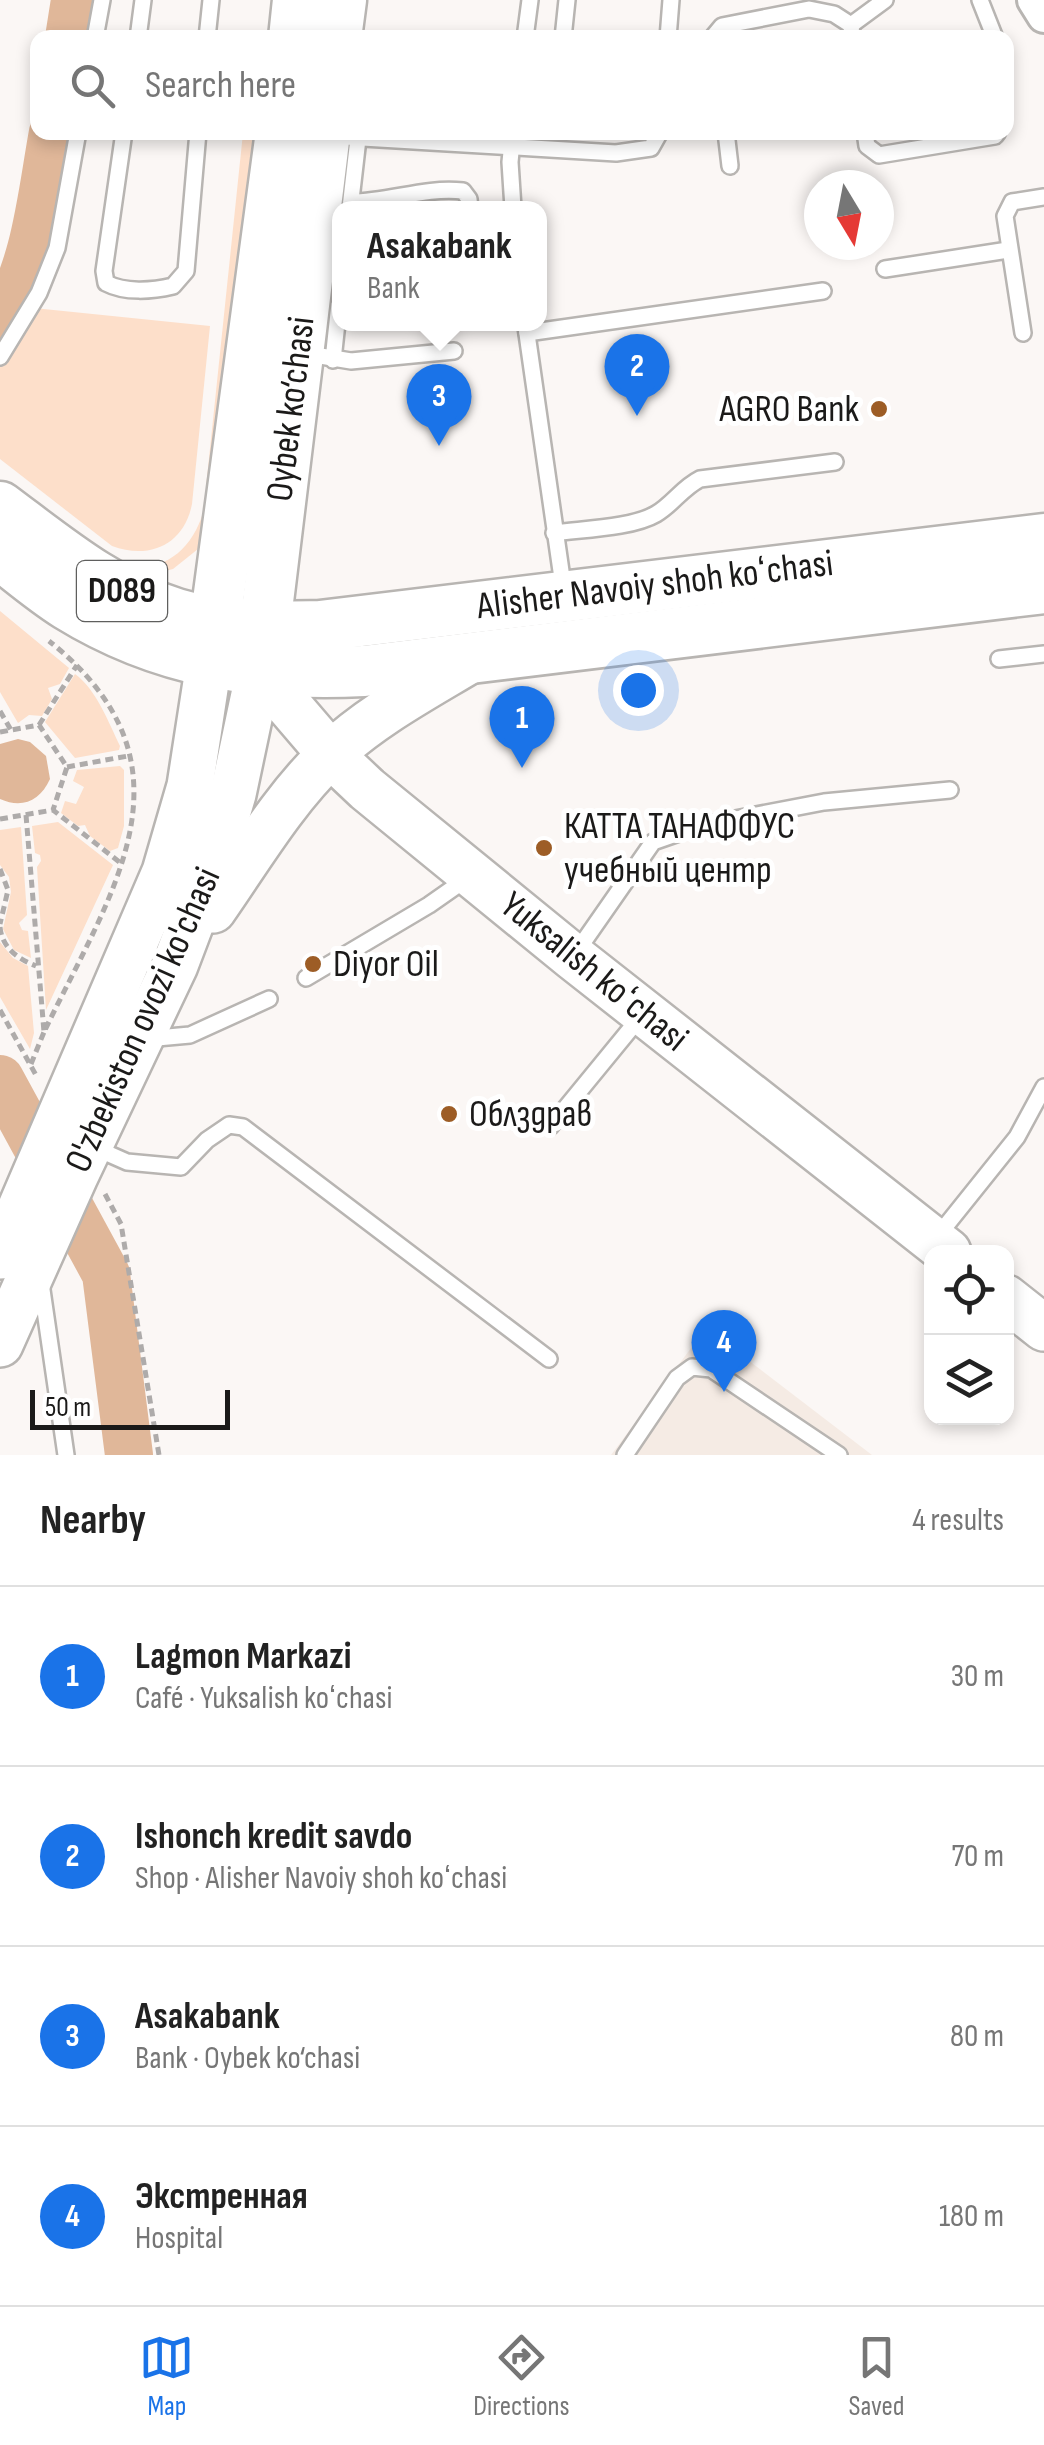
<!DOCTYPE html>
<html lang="en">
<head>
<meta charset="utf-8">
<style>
  :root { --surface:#fff; --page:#f6f6f6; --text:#222; --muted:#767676; --line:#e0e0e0; --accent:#1a73e8 }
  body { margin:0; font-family:"Sofia Sans Condensed",sans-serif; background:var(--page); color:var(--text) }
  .controls { position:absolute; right:30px; bottom:30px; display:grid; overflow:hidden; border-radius:20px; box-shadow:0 5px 15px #0003 }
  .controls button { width:90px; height:90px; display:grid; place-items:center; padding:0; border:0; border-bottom:2px solid var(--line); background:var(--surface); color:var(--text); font:50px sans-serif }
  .compass { position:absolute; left:804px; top:170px; width:90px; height:90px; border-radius:50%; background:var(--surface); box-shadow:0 5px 15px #0003; rotate:170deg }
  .scale { position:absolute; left:30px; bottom:25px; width:200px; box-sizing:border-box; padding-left:10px; border:5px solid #1b1a19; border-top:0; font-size:28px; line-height:35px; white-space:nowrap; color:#1b1a19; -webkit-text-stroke:8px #fff; paint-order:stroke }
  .you { position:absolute; left:638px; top:690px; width:35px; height:35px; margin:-25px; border:8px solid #fff; border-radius:50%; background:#1a73e8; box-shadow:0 0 0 15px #1a73e833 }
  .badge { display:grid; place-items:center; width:65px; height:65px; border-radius:50%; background:var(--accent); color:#fff; font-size:32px; font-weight:700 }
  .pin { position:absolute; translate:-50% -82px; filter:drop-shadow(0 2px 5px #0008) }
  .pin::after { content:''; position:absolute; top:52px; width:35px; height:30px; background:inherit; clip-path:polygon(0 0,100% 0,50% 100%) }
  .popup { position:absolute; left:332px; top:201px; width:215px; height:130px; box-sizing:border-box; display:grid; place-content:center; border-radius:20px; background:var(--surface); filter:drop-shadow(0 2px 8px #0005); font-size:32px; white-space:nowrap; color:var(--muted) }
  .popup b { font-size:38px; color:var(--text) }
  .popup::after { content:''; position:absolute; left:50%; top:100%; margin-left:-20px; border:20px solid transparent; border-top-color:var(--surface) }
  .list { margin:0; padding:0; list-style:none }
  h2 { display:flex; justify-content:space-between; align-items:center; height:130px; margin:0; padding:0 40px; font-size:42px }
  h2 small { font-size:32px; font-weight:400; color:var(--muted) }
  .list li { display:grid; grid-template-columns:65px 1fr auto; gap:30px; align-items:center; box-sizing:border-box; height:180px; padding:0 40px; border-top:2px solid var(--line) }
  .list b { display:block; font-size:38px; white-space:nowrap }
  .list p { margin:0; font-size:32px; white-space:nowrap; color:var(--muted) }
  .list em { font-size:32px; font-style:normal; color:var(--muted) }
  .icon { flex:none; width:55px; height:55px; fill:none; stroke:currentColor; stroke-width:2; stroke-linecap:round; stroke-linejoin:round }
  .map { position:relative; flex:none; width:1044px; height:1455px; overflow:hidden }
  .search { position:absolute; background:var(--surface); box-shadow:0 5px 15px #0003; left:30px; right:30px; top:30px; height:110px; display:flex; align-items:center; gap:25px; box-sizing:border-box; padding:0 35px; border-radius:20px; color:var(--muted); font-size:38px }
  .sheet { height:850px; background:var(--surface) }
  nav { display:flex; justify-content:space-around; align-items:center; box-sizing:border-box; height:140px; border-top:2px solid var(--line); background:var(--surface); font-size:28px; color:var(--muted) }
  nav a { display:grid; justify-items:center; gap:5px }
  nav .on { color:var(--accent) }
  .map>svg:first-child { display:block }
  .built { fill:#f5ebe4 }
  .green { fill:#fddfca }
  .water { fill:#e0b799 }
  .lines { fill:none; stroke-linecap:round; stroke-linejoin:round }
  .river { stroke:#e0b799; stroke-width:48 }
  .lane-casing { stroke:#b8b5b2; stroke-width:20 }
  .street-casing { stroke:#b8b5b2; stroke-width:38 }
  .secondary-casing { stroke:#b8b5b2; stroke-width:50 }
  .primary-casing { stroke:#b8b5b2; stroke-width:55 }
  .path { stroke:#aeabaa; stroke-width:5; stroke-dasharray:8 5; stroke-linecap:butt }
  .lane { stroke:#fff; stroke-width:15 }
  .street { stroke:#fff; stroke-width:32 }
  .secondary { stroke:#fff; stroke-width:45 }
  .primary { stroke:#fff; stroke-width:50 }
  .poi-dot { fill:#9d5d26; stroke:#fff; stroke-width:4 }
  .labels { text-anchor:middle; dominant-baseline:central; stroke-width:10; stroke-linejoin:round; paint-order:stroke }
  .shield { fill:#fff; stroke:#5f5f5e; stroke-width:2.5 }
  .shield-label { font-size:35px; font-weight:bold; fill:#1b1a19 }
  .street-label { font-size:38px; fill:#1b1a19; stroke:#fff }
  .poi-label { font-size:38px; fill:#1b1a19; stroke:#fff; text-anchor:start }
</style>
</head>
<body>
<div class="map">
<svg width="1044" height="1455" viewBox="0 0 1044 1455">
  <rect width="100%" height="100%" fill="#fbf7f5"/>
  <polygon class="built" points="706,1328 872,1455 611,1455"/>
  <g class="green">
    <polygon points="243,133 260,133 218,488 206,487"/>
    <path d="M34 308 210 326 192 504C184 545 149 560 112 546L0 459V364Z"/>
    <path d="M206 500 218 501 203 545 173 569 142 577 106 560C116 562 127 567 137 567 177 568 200 535 206 500Z"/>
    <polygon points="0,611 69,668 60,684 48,688 52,699 42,716 29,715 18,723 0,692"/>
    <path d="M75 674C96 689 109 723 120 746L119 750 75 758 45 722Z"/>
    <polygon points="120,766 124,770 124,826 118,848 110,851 90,836 85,825 78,826 61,813 65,801 76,804 84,787 73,781 77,770"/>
    <polygon points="58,822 113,865 46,1010 37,867 41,861 40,855 35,853 32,826"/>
    <polygon points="21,827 27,915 19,923 22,930 28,931 31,958 14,950 3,929 11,892 9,877 0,865 0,830"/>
    <polygon points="0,942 13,958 28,966 34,1033 30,1049 0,997"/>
  </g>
  <path class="water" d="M18 739 30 742 46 756 50 779C40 801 22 809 0 799V744Z"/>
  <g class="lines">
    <g class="river">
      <polyline points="69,38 75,0"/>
      <path d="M0 323C36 266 41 198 53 132"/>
      <polyline points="0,1079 106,1274 129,1455"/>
    </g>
    <defs>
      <g id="lane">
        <polyline points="980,0 995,38"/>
        <polyline points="851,25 885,0"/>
        <polyline points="95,38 102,0"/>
        <polyline points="138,38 143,0"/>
        <polyline points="207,38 211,0"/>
        <polyline points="525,38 530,0"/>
        <polyline points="563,38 567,0"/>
        <polyline points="668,38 671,0"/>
        <polyline points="712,38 722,26 809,9 834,14 851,25 852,38"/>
        <path d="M124 132 104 271 106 283C125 293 152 291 173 286L186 271 198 132"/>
        <polyline points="513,132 510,162 513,208"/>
        <polyline points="726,132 730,166"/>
        <polyline points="865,132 867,146 879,155 995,136 998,132"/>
        <polyline points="329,136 616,153 651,148 660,132"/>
        <path d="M351 202C391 202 422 187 463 191L469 199 470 208"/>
        <polyline points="350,208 358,139"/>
        <polyline points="885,269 1008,250"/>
        <polyline points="526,327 564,592"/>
        <polyline points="527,333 823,291"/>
        <polyline points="1023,333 1005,216 1012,202 1044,197"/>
        <polyline points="302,353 351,361 454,351"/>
        <polyline points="0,357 39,293 57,248 78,132"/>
        <polyline points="333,360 339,304"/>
        <path d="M554 533C583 529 632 528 656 514 673 504 682 488 700 479L835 462"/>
        <polyline points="999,659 1044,654"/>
        <polyline points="575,954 653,842 699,826 824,802 950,790"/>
        <polyline points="306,978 429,905 469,877"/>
        <polyline points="146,1039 190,1035 269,999"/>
        <polyline points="550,1127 641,1016"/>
        <polyline points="93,1147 127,1162 181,1167 207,1140 229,1125 243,1127 549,1359"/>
        <polyline points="936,1238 1017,1137 1044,1087"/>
        <polyline points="41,1283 66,1455"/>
        <polyline points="625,1455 677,1378 692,1367 711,1369 839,1455"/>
      </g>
      <polyline id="street" points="1034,0 1044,16"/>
      <g id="secondary">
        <polyline points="259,671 331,755 367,789 573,957 948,1252"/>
        <path d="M213 910C250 857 283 800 330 755 371 716 424 688 472 659"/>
        <polyline points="0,1256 165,872 190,786 209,663"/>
        <polyline points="1006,1298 1044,1328"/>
        <polyline points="0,1344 75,1176 175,965 208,878 233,794 259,671"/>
      </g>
      <g id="primary">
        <polyline points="294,38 298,0"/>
        <polyline points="336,38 341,0"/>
        <path d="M0 507C55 548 108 593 176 614 221 628 273 627 320 626L1044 539"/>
        <path d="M0 554C22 571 44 590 68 605 162 663 256 676 364 671L1044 588"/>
        <polyline points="211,653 281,132"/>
        <polyline points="261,659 325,132"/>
      </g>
    </defs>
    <use href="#lane" class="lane-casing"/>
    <use href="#street" class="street-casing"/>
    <use href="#secondary" class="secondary-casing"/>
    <use href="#primary" class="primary-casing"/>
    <g class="path">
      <polyline points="0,711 11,730"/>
      <polyline points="39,725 77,665"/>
      <polyline points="0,732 39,725 67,767 53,810"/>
      <polyline points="67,767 128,756"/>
      <path d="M26 815 44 1032C111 892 205 765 49 641"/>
      <polyline points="0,819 53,810 122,864"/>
      <polyline points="0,869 8,890 0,924"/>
      <path d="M0 927C2 948 18 959 36 966"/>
      <polyline points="0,1010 37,1077"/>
      <polyline points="31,1064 44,1032"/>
      <polyline points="105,1194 121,1224 159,1455"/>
    </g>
    <use href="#lane" class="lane"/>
    <use href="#street" class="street"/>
    <use href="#secondary" class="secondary"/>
    <use href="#primary" class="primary"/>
  </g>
  <g class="poi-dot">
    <circle cx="879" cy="409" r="10"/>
    <circle cx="544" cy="848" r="10"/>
    <circle cx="313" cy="964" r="10"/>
    <circle cx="449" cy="1114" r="10"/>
  </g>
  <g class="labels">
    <rect class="shield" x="77" y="561" width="90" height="60" rx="8"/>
    <g class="shield-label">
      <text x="122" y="591">D089</text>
    </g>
    <g class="street-label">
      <text transform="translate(291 409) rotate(-83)">Oybek ko‘chasi</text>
      <text transform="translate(655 585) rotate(-7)">Alisher Navoiy shoh koʻchasi</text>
      <text transform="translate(594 972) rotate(39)">Yuksalish koʻchasi</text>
      <text transform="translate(143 1020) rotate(-66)">O'zbekiston ovozi ko'chasi</text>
    </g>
    <g class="poi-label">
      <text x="859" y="409" text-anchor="end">AGRO Bank</text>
      <text x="564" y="826">КАТТА ТАНАФФУС<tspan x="564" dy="44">учебный центр</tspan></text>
      <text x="333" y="964">Diyor Oil</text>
      <text x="469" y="1114">Облздрав</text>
    </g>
  </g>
</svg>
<div class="controls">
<button><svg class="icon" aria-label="locate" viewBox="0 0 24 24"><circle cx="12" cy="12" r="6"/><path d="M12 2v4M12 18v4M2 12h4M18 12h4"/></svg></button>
<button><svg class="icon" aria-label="layers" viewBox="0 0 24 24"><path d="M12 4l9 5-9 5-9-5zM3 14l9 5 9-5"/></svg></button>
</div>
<svg class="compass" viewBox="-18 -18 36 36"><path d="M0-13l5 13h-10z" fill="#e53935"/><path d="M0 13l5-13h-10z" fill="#767676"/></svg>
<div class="scale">50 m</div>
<div class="you"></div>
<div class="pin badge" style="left:522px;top:768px">1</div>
<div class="pin badge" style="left:637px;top:416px">2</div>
<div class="pin badge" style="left:439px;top:446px">3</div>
<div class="popup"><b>Asakabank</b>Bank</div>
<div class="pin badge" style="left:724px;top:1392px">4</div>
<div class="search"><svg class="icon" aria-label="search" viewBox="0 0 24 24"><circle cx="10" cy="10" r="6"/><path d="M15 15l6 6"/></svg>Search here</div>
</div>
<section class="sheet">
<h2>Nearby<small>4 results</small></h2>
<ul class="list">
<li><span class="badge">1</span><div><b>Lagmon Markazi</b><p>Café · Yuksalish koʻchasi</p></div><em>30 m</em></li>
<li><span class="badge">2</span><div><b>Ishonch kredit savdo</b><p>Shop · Alisher Navoiy shoh koʻchasi</p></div><em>70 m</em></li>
<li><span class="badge">3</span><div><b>Asakabank</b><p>Bank · Oybek ko‘chasi</p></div><em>80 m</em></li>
<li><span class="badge">4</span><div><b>Экстренная</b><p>Hospital</p></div><em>180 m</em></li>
</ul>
</section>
<nav>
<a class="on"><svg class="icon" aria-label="map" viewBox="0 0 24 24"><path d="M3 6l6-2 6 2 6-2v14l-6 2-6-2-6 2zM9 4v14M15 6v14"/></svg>Map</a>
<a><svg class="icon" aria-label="directions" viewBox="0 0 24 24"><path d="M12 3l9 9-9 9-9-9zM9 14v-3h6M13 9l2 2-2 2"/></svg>Directions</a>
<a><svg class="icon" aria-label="saved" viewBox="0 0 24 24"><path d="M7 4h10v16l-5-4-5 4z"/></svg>Saved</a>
</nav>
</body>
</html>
